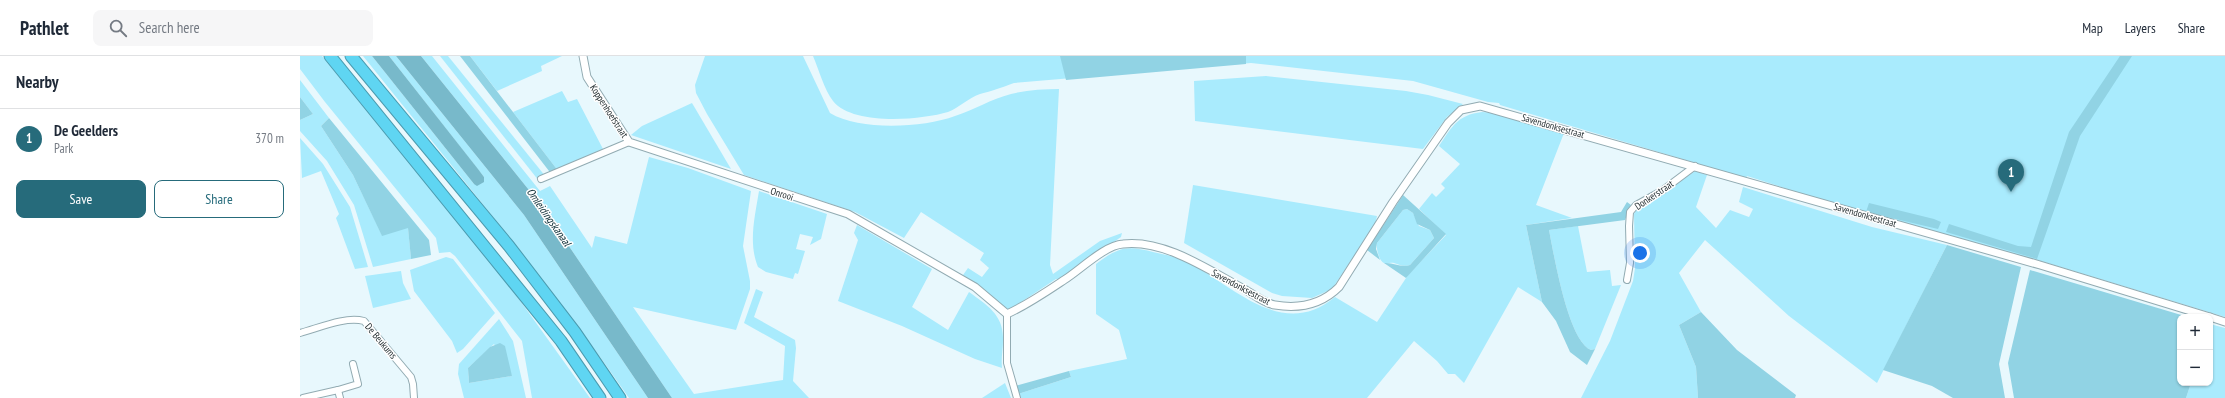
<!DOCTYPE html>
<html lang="en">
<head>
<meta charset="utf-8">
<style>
  :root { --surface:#fff; --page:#f6f6f7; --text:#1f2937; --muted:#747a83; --line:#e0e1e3; --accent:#266b7b }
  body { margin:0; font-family:"PT Sans Narrow",sans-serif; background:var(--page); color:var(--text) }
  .controls { position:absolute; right:12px; bottom:12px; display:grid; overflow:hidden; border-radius:8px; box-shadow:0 1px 3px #0004 }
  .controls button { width:36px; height:36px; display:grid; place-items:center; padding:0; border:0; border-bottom:1px solid var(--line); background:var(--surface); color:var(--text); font:20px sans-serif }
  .you { position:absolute; left:1340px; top:197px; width:14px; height:14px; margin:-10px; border:3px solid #fff; border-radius:50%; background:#1a73e8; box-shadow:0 0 0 6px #1a73e833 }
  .badge { display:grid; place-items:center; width:26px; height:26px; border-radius:50%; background:var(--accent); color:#fff; font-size:13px; font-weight:700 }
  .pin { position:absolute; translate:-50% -33px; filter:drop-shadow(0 1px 2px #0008) }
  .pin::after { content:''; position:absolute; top:21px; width:14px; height:12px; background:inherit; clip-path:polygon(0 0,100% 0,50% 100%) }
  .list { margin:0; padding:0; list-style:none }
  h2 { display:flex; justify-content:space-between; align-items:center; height:52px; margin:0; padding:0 16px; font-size:17px }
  h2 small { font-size:13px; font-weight:400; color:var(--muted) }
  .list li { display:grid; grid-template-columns:26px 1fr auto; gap:12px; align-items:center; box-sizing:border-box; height:60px; padding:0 16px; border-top:1px solid var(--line) }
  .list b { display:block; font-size:15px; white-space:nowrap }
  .list p { margin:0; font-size:13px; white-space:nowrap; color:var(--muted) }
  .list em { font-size:13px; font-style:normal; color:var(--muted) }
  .actions { display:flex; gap:8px; padding:12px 16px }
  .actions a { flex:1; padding:9px 0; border:1px solid var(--accent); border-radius:8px; text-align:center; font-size:14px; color:var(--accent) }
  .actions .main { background:var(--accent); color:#fff }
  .icon { flex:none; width:22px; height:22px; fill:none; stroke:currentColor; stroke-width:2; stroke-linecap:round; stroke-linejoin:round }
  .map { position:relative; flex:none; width:1925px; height:342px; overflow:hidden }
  header { display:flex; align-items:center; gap:24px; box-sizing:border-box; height:56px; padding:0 20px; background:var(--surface); border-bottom:1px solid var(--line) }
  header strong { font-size:19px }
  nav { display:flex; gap:22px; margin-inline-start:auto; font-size:14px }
  .search { width:280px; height:36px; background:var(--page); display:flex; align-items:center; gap:10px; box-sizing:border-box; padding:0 14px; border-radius:8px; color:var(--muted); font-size:15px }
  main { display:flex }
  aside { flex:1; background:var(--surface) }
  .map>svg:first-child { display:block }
  .green { fill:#a9ebfd; fill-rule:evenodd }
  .forest { fill:#91d3e4 }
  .water { fill:#78b9ca }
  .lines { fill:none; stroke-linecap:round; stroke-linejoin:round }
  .minor-casing { stroke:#92abb2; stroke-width:8 }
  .tertiary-casing { stroke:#92abb2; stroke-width:9 }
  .motorway-casing { stroke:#4b9baf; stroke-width:13 }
  .minor { stroke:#fff; stroke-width:6 }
  .tertiary { stroke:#fff; stroke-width:7 }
  .motorway { stroke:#5fd5f2; stroke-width:11 }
  .labels { text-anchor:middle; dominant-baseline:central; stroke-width:3; stroke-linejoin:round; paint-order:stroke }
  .street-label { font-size:10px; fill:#263033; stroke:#fff }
  .water-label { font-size:11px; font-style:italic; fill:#0f2f37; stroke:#fff }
</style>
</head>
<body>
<header>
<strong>Pathlet</strong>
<div class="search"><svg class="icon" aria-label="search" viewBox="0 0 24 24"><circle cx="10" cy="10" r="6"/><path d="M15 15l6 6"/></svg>Search here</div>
<nav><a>Map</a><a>Layers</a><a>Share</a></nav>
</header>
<main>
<aside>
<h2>Nearby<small></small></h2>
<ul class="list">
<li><span class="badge">1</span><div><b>De Geelders</b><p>Park</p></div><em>370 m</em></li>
</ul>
<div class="actions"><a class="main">Save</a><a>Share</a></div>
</aside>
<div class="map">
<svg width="1925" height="342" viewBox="0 0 1925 342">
  <rect width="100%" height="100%" fill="#e8f8fd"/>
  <g class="green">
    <polygon points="0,0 22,0 211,232 290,342 232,342 222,285 155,200 150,196 139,197 136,182 25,46 0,13"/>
    <path d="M63 0H72L174 128 184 121 89 0H96L224 159 348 342H329C247 223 153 112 63 0Z"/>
    <polygon points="121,0 132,0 240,135 250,130 292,192 295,180 327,188 349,101 388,112 451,135 443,190 450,225 450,233 436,274 333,251 394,338 483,324 485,290 444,267 456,233 463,236 454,261 495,284 496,292 493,325 509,342 372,342 241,149"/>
    <polygon points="140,0 148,0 246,121 239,125"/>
    <polygon points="170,0 262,0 241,10 242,15 197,35"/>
    <path d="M405 0H503L530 57C560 75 622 72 655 60 674 54 691 43 711 38 727 34 743 33 759 33L750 209 753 218 800 185 822 177 821 181 761 223H756L709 254 663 219 668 212 682 221 689 212 680 204 684 197 621 156 604 182 555 156 444 119 407 58 396 37 395 29Z"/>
    <path d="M513 0H1925V261L1744 206 1550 153 1447 120 1446 122 1200 49 1199 47 1188 46 1113 25 951 7 714 27C703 31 689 36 680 38 668 42 659 52 648 56 621 64 553 70 533 45 524 33 519 14 513 0Z"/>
    <polygon points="966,20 1106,35 1128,39 1163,48 1147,61 1123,93 895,65 894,25"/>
    <polygon points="0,24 29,62 21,70 53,119 82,179 108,171 111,203 73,211 54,149 27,105 0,75 0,64 13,58 0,41"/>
    <polygon points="262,35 268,46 277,43 303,93 259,116 213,56"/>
    <polygon points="392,47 431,113 331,79 342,70"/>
    <path d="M1182 56 1195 57 1264 77 1236 149 1272 162 1226 169 1242 246 1218 231 1164 327 1155 318H1148L1137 305 1114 285 1067 342H720L718 338 771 321 769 315 827 303 819 274 796 258V208C803 203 809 198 817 195 828 190 841 193 853 196 866 199 879 201 891 208 936 232 983 284 1035 241L1077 266 1108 219 1146 179 1119 153 1132 137 1136 141 1145 132 1141 128 1160 108 1139 90C1152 71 1157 59 1182 56Z"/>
    <polygon points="0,82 23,108 50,151 68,211 55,213 36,162 39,158 21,115 2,122"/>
    <polygon points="1395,115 1407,119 1396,151 1416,172 1430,154 1449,161 1453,153 1439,146 1443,131 1572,171 1647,189 1577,327 1489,260 1405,184 1379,217 1401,256 1379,269 1396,311 1398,342 1281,342 1310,285 1333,225 1335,212 1334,158 1338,151 1371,132"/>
    <polygon points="893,129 1077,160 1075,169 1032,233 1012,242 982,240 972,237 884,187"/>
    <path d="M459 135 527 158 521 183 510 189 513 181 500 178 496 193 505 195 498 218 495 217 493 223 466 216 458 211C448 187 455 160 459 135Z"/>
    <path d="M1107 153 1113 157 1119 170 1130 174 1134 182 1110 209C1104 211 1100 209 1094 207 1091 206 1088 208 1084 207 1079 205 1076 192 1077 187L1103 154Z"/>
    <path d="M557 169 632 213 612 251 648 274 669 236C687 249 704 259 703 284 703 293 701 302 702 312L675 303 602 270 538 245 558 184 554 177Z"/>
    <path d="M1278 170 1287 216 1310 214 1312 230 1321 229 1295 293 1291 294C1268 285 1254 199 1249 174Z"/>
    <polygon points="146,201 153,203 195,257 163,293 157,297 152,285 114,235 110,214"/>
    <polygon points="101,215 103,227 111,243 73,252 65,220"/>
    <path d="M199 263 213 285 226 342H164L158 318 159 308ZM194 288 212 320 169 327 168 312Z"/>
    <polygon points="1910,268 1925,272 1925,342 1886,342 1891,327 1910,327"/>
    <polygon points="705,327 711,342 682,342"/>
  </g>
  <g class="forest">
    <polygon points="160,0 170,0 259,116 252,119 249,115"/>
    <polygon points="760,0 946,0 946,8 766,24"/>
    <polygon points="1820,0 1832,0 1780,80 1737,203 1646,176 1649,168 1718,190 1731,191 1769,76"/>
    <polygon points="0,41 13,58 0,64"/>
    <polygon points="29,62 129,184 131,199 111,203 108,172 82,180 53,119 21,70"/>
    <path d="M1103 139 1146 178 1106 222 1084 207C1093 206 1101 212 1110 209L1134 182 1130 174 1117 168 1113 157 1107 153 1103 154 1077 187 1076 193 1080 204 1067 194Z"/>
    <path d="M1327 146 1331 149 1325 164 1249 174C1254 199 1268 285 1291 294L1295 293 1287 309 1270 296 1256 265 1242 246 1226 169 1321 156Z"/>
    <polygon points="1569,147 1634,163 1641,166 1638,173 1566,156"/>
    <polygon points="1647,189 1721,211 1699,308 1705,342 1653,342 1632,330 1583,314"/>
    <polygon points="1730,214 1888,261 1880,261 1880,327 1891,327 1886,342 1714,342 1708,307"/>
    <polygon points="1401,256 1437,294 1496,339 1495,342 1398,342 1396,311 1379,269"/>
    <polygon points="200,287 205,290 212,320 169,327 168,312 190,291"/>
    <polygon points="769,315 771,321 718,338 715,330"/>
  </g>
  <g class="water">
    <polygon points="72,0 89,0 178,113 184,121 184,126 177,130 174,128"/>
    <polygon points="96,0 121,0 241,149 372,342 348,342 224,159"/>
  </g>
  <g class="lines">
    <defs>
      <g id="minor">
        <polyline points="241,123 329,86"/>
        <polyline points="1327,224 1330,207 1329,170 1330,156 1336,149 1363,134 1395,110"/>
        <polyline points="707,258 707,307 717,342"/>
        <path d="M0 277C19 272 45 260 64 265L111 321 113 328 114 342"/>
        <polyline points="38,334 58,328 53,308"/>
        <polyline points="3,342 38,334 40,342"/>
      </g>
      <g id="tertiary">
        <path d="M283 0 287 21 329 86 548 158 675 231 707 258C727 249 746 236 764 224 780 214 805 189 823 188 865 183 910 215 946 234 954 239 966 248 975 249 999 253 1022 248 1039 231L1093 146 1148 67 1161 54 1180 50 1740 209 1910 261"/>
        <polyline points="1910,261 1925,266"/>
      </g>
      <g id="motorway">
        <polyline points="30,0 261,285 300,342"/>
        <polyline points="51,0 209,190 275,276 320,342"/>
      </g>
    </defs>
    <use href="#minor" class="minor-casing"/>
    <use href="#tertiary" class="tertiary-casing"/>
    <use href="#motorway" class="motorway-casing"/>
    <use href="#minor" class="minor"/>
    <use href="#tertiary" class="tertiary"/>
    <use href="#motorway" class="motorway"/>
  </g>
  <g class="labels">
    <g class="street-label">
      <text transform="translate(309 55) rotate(57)">Koppenhoefstraat</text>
      <text transform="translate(1253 70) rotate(16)">Savendonksestraat</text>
      <text transform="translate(482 138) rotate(17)">Onrooi</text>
      <text transform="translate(1354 139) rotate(-34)">Donkerstraat</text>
      <text transform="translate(1565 159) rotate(16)">Savendonksestraat</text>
      <text transform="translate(941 231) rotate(28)">Savendonksestraat</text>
      <text transform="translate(81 285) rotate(50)">De Beukums</text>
    </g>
    <g class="water-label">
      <text transform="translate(249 161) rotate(55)">Omleidingskanaal</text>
    </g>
  </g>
</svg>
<div class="controls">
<button>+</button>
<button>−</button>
</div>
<div class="you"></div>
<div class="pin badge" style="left:1711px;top:136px">1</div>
</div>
</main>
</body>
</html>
